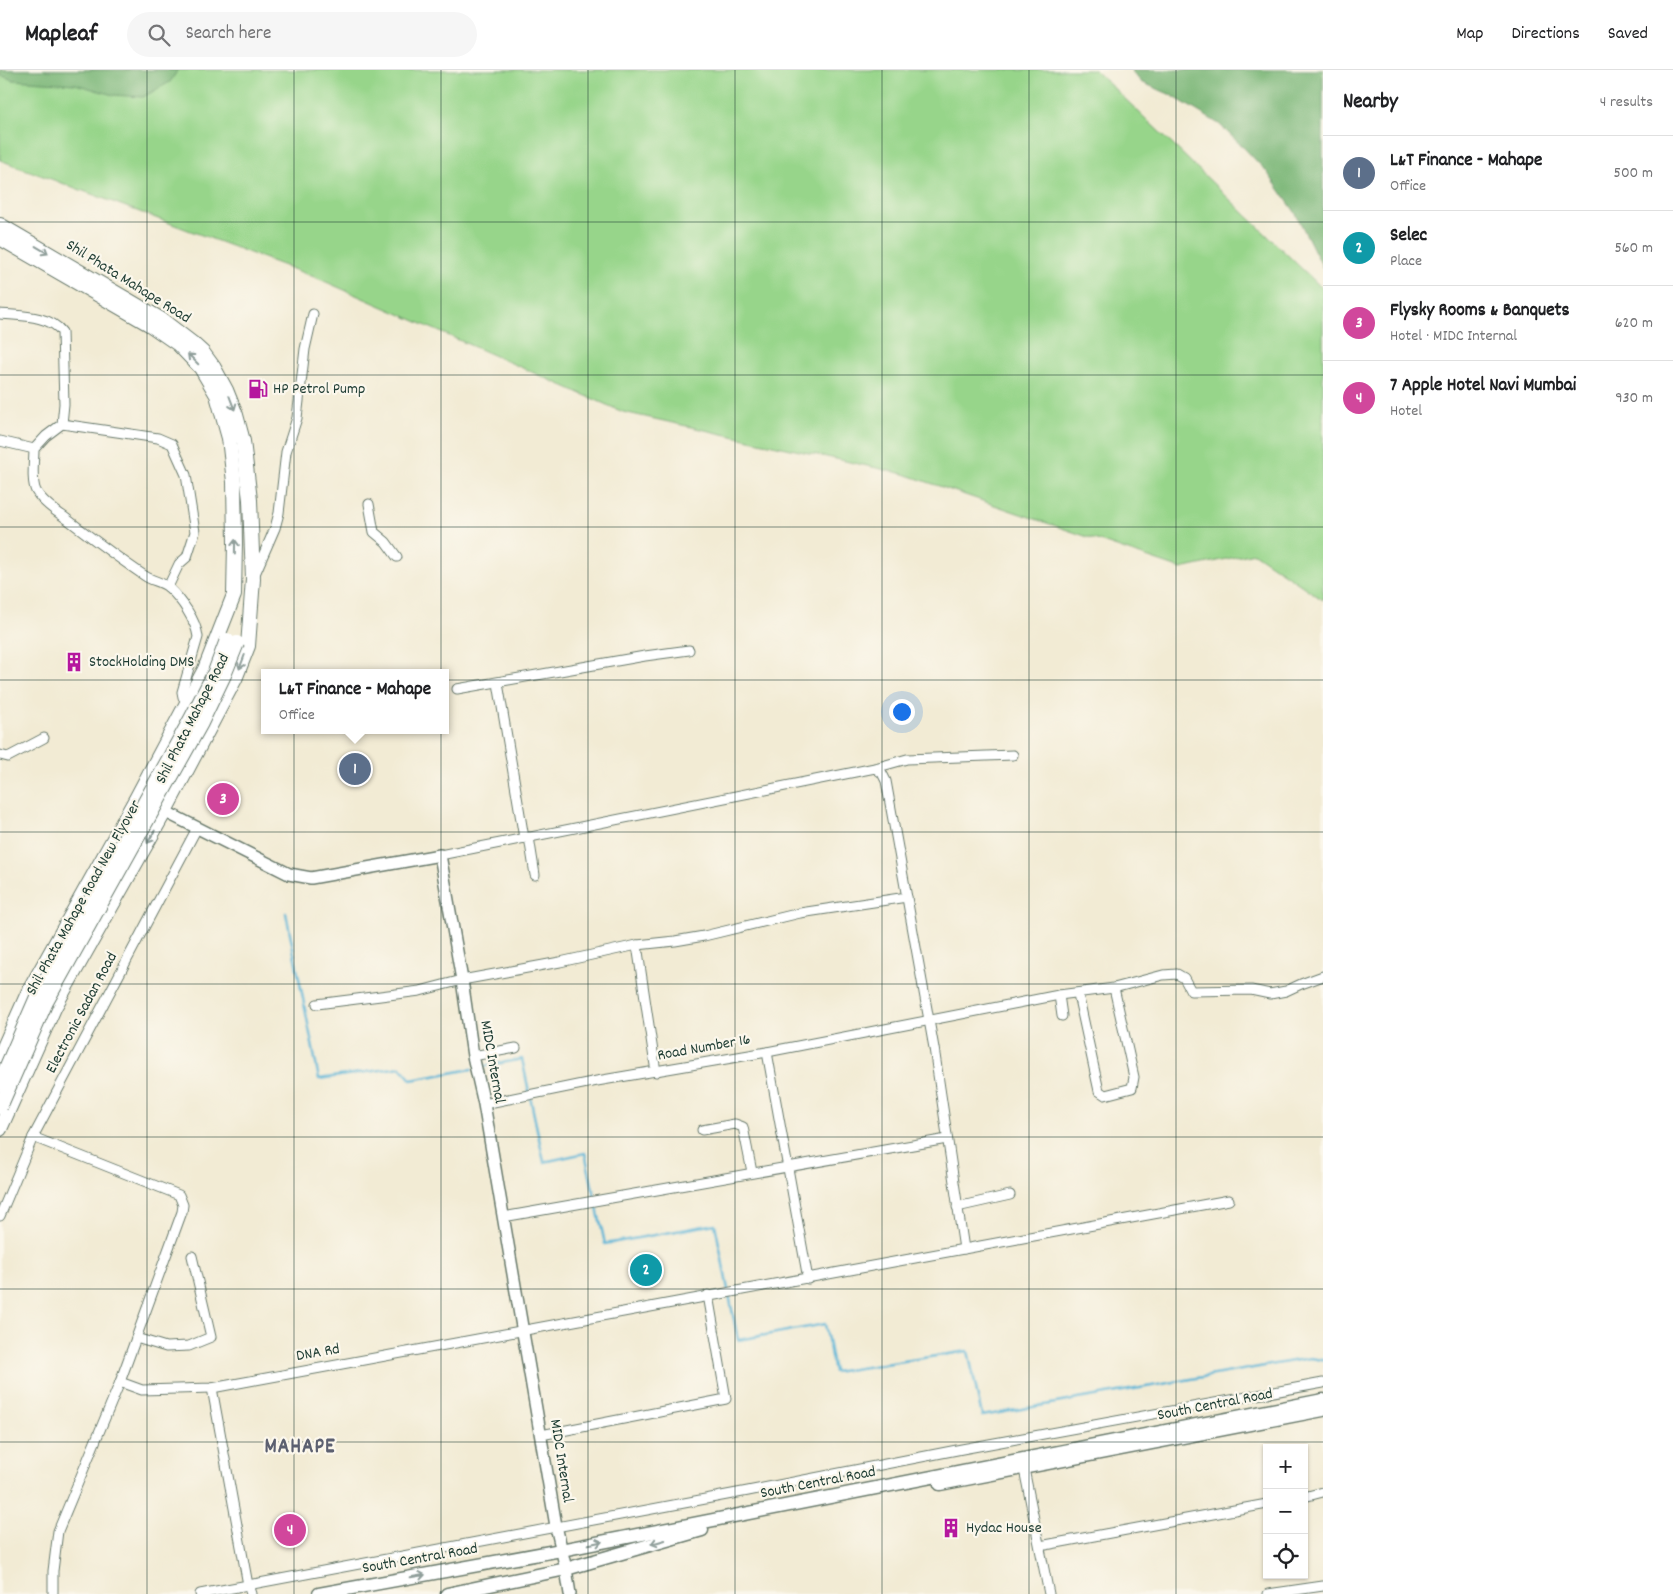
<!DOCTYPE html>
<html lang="en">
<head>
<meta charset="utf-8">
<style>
  :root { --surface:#fff; --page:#f6f6f6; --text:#202124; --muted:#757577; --line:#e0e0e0; --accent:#b5179e }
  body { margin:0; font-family:Dekko,sans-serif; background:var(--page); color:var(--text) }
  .controls { position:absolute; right:15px; bottom:15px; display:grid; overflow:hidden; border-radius:0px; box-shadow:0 1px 4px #0004 }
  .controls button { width:45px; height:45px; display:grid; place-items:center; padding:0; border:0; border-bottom:1px solid var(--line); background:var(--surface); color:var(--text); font:25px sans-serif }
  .you { position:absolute; left:901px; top:641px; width:18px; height:18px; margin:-12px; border:4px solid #fff; border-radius:50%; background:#1a73e8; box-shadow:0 0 0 8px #1a73e833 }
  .badge { display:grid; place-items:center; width:32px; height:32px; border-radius:50%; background:var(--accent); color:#fff; font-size:16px; font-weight:700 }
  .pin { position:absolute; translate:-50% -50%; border:2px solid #fff; box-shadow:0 1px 5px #0006 }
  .popup { position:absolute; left:261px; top:599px; width:188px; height:65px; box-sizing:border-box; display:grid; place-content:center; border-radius:0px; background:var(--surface); filter:drop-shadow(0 1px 4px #0005); font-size:16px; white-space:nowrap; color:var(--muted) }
  .popup b { font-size:19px; color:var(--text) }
  .popup::after { content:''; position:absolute; left:50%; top:100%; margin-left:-10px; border:10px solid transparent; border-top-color:var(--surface) }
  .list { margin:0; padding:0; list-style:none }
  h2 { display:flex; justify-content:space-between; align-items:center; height:65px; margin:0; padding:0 20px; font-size:21px }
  h2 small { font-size:16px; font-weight:400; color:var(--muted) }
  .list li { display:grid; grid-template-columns:32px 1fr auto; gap:15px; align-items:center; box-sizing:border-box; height:75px; padding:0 20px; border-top:1px solid var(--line) }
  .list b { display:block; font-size:19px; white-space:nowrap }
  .list p { margin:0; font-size:16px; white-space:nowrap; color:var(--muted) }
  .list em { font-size:16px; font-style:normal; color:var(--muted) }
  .icon { flex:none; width:28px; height:28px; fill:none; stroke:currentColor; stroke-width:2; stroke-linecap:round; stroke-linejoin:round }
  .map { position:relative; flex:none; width:1323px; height:1524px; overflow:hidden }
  header { display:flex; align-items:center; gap:30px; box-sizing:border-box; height:70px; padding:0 25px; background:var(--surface); border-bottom:1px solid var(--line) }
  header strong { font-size:24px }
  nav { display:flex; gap:28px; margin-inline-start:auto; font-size:18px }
  .search { width:350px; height:45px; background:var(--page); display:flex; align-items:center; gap:12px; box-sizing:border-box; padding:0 18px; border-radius:28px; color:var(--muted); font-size:19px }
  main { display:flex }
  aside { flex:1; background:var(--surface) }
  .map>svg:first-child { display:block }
  .green { fill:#97d58a; stroke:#5b895f }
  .forest { fill:#79b676; stroke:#4c7a55 }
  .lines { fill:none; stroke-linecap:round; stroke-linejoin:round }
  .stream { stroke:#59b4d6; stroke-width:2.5 }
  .minor-casing { stroke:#697a6c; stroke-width:11 }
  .tertiary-casing { stroke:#697a6c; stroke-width:14 }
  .secondary-casing { stroke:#697a6c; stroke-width:15 }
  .primary-casing { stroke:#697a6c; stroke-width:16 }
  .minor { stroke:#fff; stroke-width:9 }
  .tertiary { stroke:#fff; stroke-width:11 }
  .secondary { stroke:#fff; stroke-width:12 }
  .primary { stroke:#fff; stroke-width:14 }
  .primary-bridge-casing { stroke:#697a6c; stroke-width:16; stroke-linecap:butt }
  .primary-bridge { stroke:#fff; stroke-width:14 }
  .oneway { stroke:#8f9e9a }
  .grid { fill:none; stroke:#1f3d34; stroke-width:1; stroke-opacity:0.55 }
  .labels { text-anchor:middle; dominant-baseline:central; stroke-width:4.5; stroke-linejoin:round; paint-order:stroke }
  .street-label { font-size:16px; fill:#1f3d34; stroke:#fbf7ec }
  .poi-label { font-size:16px; fill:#1f3d34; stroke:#fbf7ec; text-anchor:start }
  .district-label { font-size:21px; font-weight:bold; letter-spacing:1px; fill:#5c6070; stroke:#fbf7ec }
</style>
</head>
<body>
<header>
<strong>Mapleaf</strong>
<div class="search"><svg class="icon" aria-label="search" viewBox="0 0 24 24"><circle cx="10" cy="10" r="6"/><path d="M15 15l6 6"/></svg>Search here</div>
<nav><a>Map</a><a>Directions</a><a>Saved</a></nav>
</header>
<main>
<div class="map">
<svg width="1323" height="1524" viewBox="0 0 1323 1524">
  <rect width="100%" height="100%" fill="#fbf7ec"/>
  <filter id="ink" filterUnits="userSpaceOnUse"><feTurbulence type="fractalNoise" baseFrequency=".02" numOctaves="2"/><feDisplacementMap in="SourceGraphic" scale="10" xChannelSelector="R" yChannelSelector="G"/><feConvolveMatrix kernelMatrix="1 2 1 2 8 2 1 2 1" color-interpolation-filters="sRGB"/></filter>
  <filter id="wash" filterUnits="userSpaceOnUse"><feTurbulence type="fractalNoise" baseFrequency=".0096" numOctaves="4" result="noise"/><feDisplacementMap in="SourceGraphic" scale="20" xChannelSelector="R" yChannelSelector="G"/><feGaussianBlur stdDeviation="1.12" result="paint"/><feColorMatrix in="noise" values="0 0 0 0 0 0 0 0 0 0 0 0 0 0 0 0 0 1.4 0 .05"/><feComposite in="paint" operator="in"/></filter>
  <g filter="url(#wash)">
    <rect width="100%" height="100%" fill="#f2ebd4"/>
    <polygon class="green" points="0,0 1095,0 1323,219 1323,530 1254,483 1181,499 904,404 623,342 317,208 0,90"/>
    <g class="forest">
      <polygon points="0,0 178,0 170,12 143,27 113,25 75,14 13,10 0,5"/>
      <polygon points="1131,0 1323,0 1323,198 1295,142 1267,102 1245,79 1219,54 1169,24 1141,12"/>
    </g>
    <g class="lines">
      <g class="stream">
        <polyline points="286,843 319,1009 401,997 411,1010 472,999"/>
        <polyline points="480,997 522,989 544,1092 585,1083 605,1174 715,1154 738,1270 825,1254 834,1302 968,1281 982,1346 1310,1288 1323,1290"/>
      </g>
    </g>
  </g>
  <g filter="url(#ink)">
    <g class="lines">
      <defs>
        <g id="minor">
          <path d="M0 244C20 246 50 245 62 262L64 334 62 354 46 366 34 379C34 391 31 411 36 421 43 433 57 442 67 449 93 469 118 488 145 506 152 511 163 512 169 518 181 529 196 550 198 567L182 622 183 627 191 634"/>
          <polyline points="62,354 158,368 172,374 186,405 195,462 187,487 179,494 168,517"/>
          <polyline points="0,371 34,379"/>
          <polyline points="369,434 374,462 386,472 397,487"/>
          <polyline points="255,504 275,458 279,443 286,382 297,348 305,279 313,244"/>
          <polyline points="498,613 524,768"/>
          <polyline points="457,619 645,586 689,580"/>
          <polyline points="0,685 8,687 44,668"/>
          <polyline points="875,698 907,689 1013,685"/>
          <polyline points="529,767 535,805"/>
          <polyline points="440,785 875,698 882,703 886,711 934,978 964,1179"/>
          <polyline points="637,875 656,1002"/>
          <polyline points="1078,924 1099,1021 1105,1025 1132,1018 1134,1007 1114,918"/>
          <polyline points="1059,925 1062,946"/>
          <polyline points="317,934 420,921 462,910 560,892 637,875 675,871 704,866 800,843 907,827"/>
          <polyline points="767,982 808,1209"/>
          <polyline points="473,986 516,978"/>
          <polyline points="484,1034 597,1011 767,982 1059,925 1114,918 1163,905 1177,904 1184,908 1191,921 1251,920 1270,924 1286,921 1301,914 1323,906"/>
          <polyline points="702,1060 735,1054 743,1057 752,1102"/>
          <polyline points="33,1067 179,1125 183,1135 182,1142 120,1312 58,1461 53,1501 53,1524"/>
          <polyline points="957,1137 1010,1125"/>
          <polyline points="0,1146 33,1067 197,758"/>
          <polyline points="503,1147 947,1069"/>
          <polyline points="136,1268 166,1277 189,1276 211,1267 192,1186"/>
          <path d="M120 1312 142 1320 212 1318C551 1255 890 1193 1229 1130"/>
          <polyline points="212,1318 248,1515 251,1524"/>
          <polyline points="541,1365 726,1329 708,1225"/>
          <polyline points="1023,1394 1049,1524"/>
          <polyline points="1304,1427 1323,1422"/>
          <polyline points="1040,1476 1267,1434"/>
          <polyline points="200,1524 748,1421 962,1379 1323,1313"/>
          <polyline points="1268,1524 1323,1516"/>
        </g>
        <polyline id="tertiary" points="158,738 289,804 311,808 440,785 462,910 473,986 484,1034 556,1456 566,1499 570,1524"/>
        <g id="secondary">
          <polyline points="940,1414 1323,1340"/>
          <polyline points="319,1524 561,1480 1323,1330"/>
          <polyline points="447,1524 566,1499 702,1460"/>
        </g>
        <g id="primary">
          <polyline points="0,155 162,250 192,273 203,283 214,298 226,320 236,345 243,371 250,430 253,509 248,576 235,609 165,741 55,936 0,1059"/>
          <polyline points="0,168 149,254 178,274 201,298 217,325 229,368 234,412 235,473 234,525 205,599 137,727 28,923 0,986"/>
        </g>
      </defs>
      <use href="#minor" class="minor-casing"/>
      <use href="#tertiary" class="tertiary-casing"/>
      <use href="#secondary" class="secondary-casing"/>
      <use href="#primary" class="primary-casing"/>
      <use href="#minor" class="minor"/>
      <use href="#tertiary" class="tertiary"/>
      <use href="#secondary" class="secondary"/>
      <use href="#primary" class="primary"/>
      <defs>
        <g id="primary-bridge">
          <polyline points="0,1012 37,927 191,649 215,602 227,570"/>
          <polyline points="0,1037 46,932 201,653 224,605 237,573"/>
        </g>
      </defs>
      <use href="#primary-bridge" class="primary-bridge-casing"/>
      <use href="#primary-bridge" class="primary-bridge"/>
    </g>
    <defs><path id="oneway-shaft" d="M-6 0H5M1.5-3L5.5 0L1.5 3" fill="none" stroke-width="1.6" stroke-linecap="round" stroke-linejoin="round" transform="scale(1.25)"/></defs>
    <g class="oneway">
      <use href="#oneway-shaft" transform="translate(42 180) rotate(31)"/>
      <use href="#oneway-shaft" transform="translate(193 289) rotate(-135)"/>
      <use href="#oneway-shaft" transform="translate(232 333) rotate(69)"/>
      <use href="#oneway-shaft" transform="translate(235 477) rotate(-89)"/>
      <use href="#oneway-shaft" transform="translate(242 592) rotate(111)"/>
      <use href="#oneway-shaft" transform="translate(151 767) rotate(120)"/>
      <use href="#oneway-shaft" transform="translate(658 1472) rotate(164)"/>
      <use href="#oneway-shaft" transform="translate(595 1473) rotate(-11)"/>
      <use href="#oneway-shaft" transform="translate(418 1506) rotate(-10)"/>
    </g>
  </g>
  <path class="grid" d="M147 0V1524M294 0V1524M441 0V1524M588 0V1524M735 0V1524M882 0V1524M1029 0V1524M1176 0V1524M0 152H1323M0 305H1323M0 457H1323M0 610H1323M0 762H1323M0 914H1323M0 1067H1323M0 1219H1323M0 1372H1323"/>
  <defs>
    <symbol id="fuel-bare" viewBox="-9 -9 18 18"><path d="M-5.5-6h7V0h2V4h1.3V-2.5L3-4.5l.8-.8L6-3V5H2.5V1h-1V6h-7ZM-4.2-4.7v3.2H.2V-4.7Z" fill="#b5179e" stroke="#fbf7ec" stroke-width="2.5" paint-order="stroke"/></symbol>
    <symbol id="building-bare" viewBox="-9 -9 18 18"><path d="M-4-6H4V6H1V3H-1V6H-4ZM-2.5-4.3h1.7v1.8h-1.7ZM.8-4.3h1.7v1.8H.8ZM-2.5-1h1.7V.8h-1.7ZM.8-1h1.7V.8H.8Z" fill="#b5179e" stroke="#fbf7ec" stroke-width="2.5" paint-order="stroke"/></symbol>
  </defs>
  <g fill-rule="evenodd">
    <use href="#fuel-bare" x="244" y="305" width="28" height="28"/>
    <use href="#building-bare" x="60" y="578" width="28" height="28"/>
    <use href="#building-bare" x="937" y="1444" width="28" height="28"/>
  </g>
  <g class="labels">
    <g class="street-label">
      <text transform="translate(128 212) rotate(32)">Shil Phata Mahape Road</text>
      <text transform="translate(193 649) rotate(-63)">Shil Phata Mahape Road</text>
      <text transform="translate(84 828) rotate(-61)">Shil Phata Mahape Road New Flyover</text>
      <text transform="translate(82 943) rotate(-62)">Electronic Sadan Road</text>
      <text transform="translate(704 978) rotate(-10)">Road Number 16</text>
      <text transform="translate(492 992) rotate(80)">MIDC Internal</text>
      <text transform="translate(318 1283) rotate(-10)">DNA Rd</text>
      <text transform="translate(1215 1335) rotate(-11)">South Central Road</text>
      <text transform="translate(561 1391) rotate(81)">MIDC Internal</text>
      <text transform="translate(818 1413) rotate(-11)">South Central Road</text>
      <text transform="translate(420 1489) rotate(-10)">South Central Road</text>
    </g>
    <g class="poi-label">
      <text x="273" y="319">HP Petrol Pump</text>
      <text x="89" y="592">StockHolding DMS</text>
      <text x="966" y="1458">Hydac House</text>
    </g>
    <g class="district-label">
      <text x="300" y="1378">MAHAPE</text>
    </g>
  </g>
</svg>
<div class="controls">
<button>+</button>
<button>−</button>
<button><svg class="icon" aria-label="locate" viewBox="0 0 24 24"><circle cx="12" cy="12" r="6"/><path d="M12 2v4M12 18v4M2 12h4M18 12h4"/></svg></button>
</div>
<div class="you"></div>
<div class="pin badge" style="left:355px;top:699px;background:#5c6f8a">1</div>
<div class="popup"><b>L&amp;T Finance - Mahape</b>Office</div>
<div class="pin badge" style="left:646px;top:1200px;background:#0f9aa8">2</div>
<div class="pin badge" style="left:223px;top:729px;background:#d1479c">3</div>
<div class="pin badge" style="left:290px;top:1460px;background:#d1479c">4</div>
</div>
<aside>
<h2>Nearby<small>4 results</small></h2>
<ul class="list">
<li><span class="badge" style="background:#5c6f8a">1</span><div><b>L&amp;T Finance - Mahape</b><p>Office</p></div><em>500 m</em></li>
<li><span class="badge" style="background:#0f9aa8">2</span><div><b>Selec</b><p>Place</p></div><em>560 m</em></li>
<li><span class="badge" style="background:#d1479c">3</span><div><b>Flysky Rooms &amp; Banquets</b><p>Hotel · MIDC Internal</p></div><em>620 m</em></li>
<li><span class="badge" style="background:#d1479c">4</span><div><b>7 Apple Hotel Navi Mumbai</b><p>Hotel</p></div><em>930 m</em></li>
</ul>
</aside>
</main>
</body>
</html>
